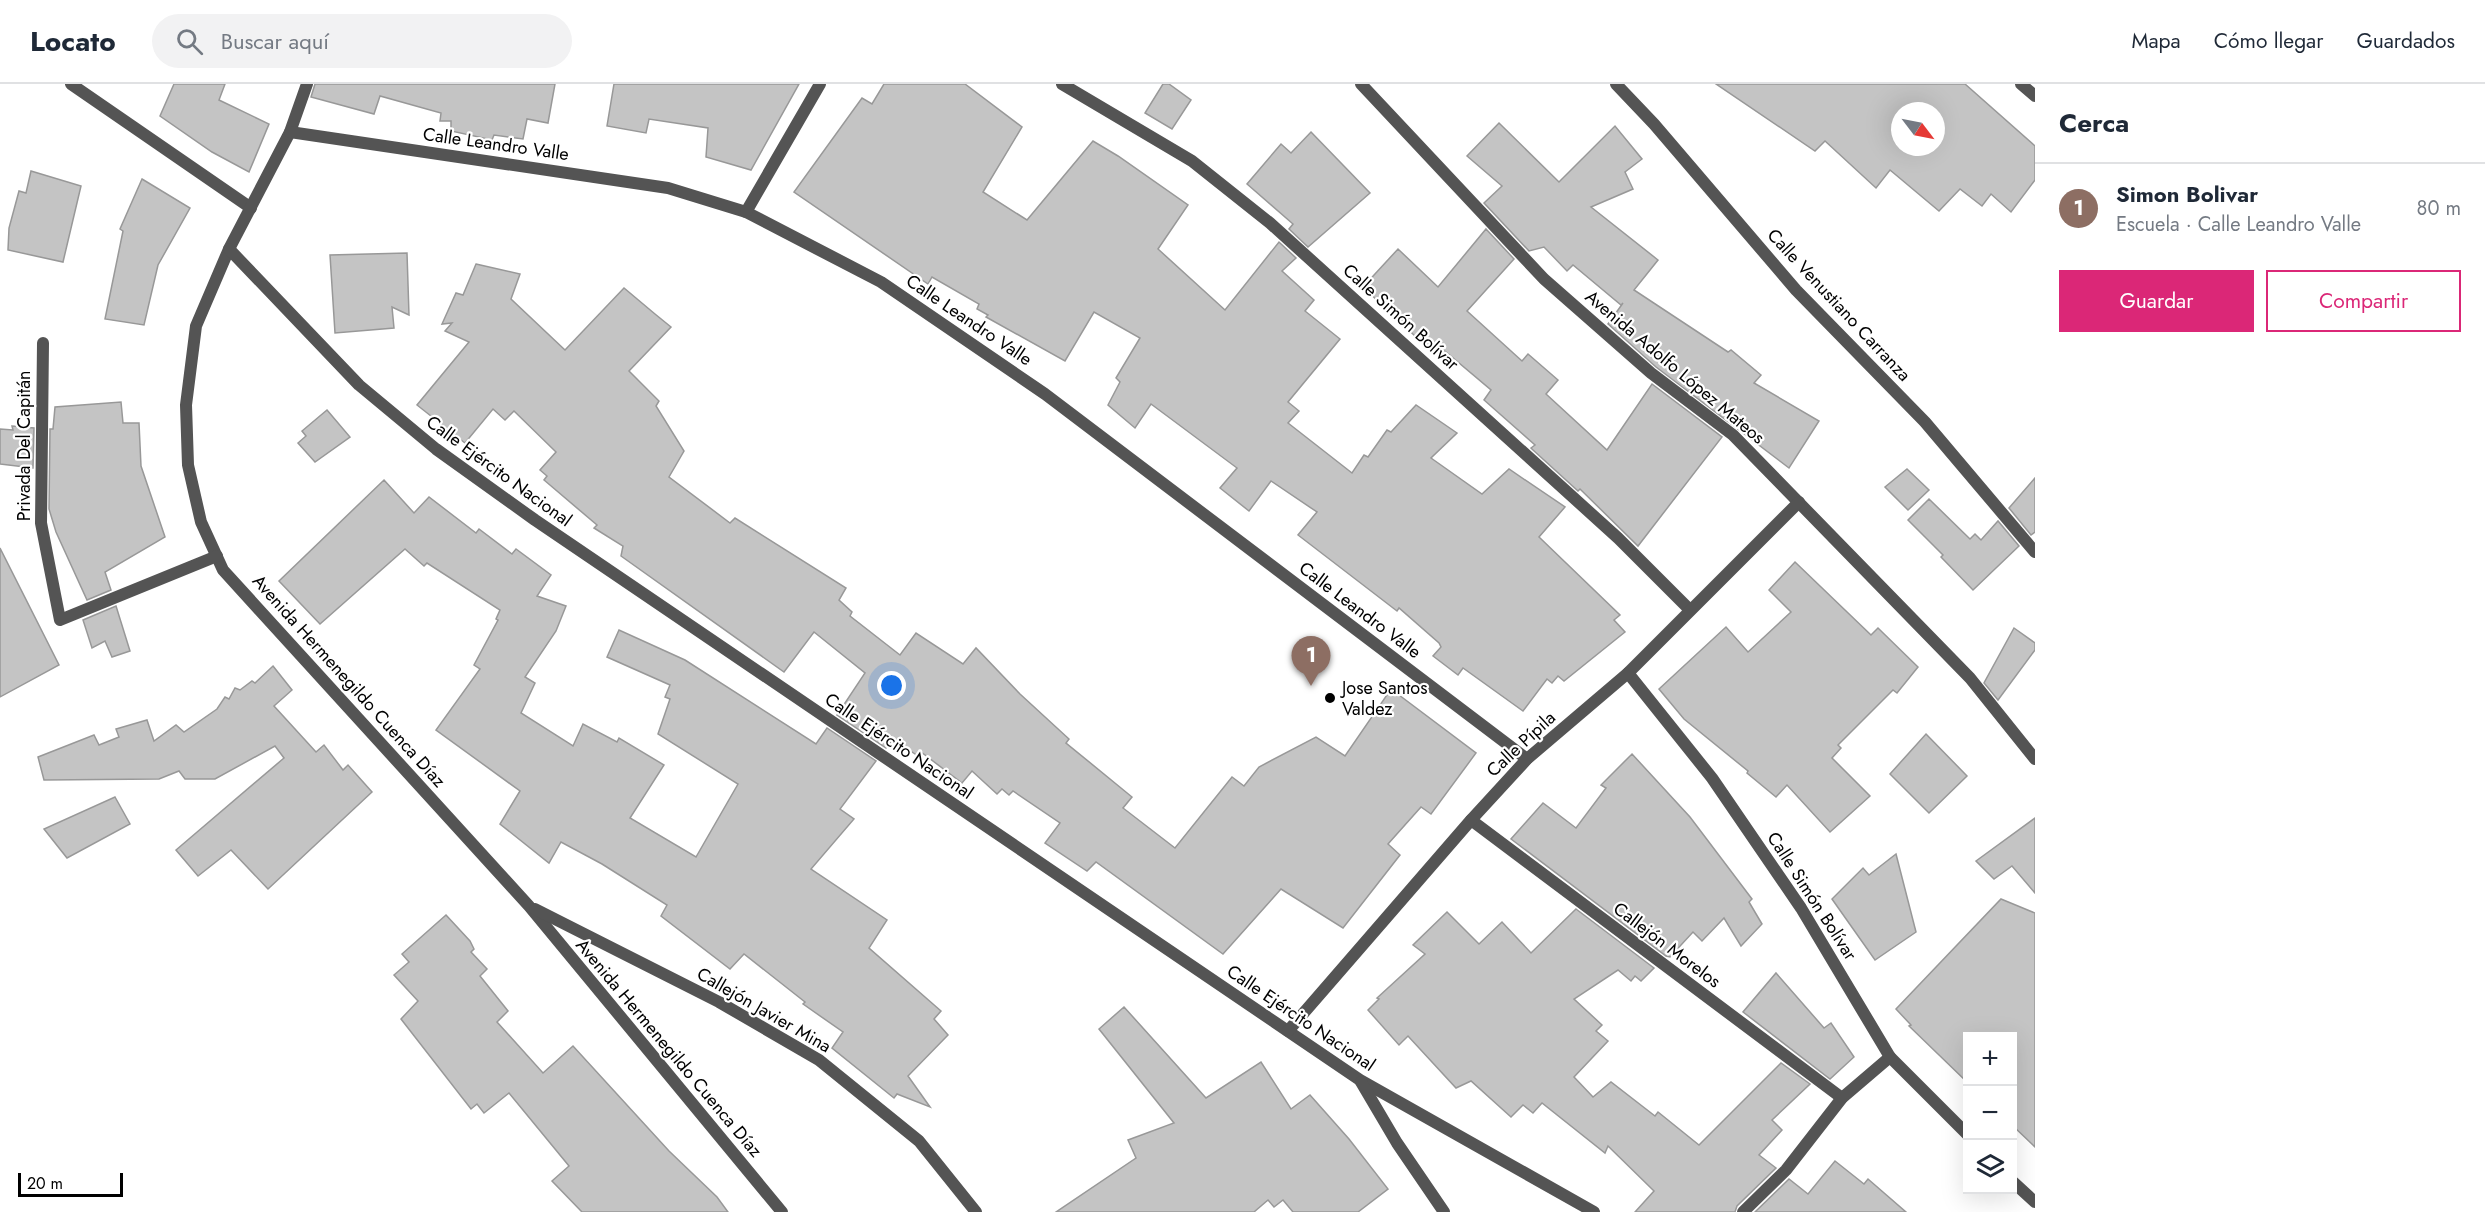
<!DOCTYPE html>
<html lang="es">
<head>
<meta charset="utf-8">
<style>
  :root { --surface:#fff; --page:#f2f2f3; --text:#1f2937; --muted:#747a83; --line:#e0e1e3; --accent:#db2777 }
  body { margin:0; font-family:Jost,sans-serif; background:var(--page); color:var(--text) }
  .controls { position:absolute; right:18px; bottom:18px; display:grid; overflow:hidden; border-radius:0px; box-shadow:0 6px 24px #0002 }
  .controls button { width:54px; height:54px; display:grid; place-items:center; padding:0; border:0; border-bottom:2px solid var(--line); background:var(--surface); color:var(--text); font:30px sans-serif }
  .compass { position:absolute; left:1891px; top:18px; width:54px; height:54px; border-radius:50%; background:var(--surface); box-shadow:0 6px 24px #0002; rotate:122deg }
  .scale { position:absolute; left:18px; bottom:15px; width:105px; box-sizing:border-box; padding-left:6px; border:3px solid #000; border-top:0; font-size:16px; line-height:21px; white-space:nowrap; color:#000; -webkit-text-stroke:4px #fff; paint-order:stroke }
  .you { position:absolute; left:892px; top:602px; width:21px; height:21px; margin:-15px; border:4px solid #fff; border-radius:50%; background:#1a73e8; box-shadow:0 0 0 9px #1a73e833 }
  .badge { display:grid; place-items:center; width:39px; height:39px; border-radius:50%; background:var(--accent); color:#fff; font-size:20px; font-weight:700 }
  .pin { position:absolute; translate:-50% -50px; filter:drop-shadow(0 2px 3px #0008) }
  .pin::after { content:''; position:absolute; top:32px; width:21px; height:18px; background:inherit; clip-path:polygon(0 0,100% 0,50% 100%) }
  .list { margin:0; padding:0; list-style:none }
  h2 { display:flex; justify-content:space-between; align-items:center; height:78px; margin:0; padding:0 24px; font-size:26px }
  h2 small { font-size:20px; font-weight:400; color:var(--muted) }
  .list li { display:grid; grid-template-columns:39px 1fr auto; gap:18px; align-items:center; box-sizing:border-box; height:90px; padding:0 24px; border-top:2px solid var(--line) }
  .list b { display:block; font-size:22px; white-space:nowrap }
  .list p { margin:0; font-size:20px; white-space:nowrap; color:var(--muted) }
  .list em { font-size:20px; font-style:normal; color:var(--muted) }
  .actions { display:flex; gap:12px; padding:18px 24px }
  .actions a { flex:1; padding:14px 0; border:2px solid var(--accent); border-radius:0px; text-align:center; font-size:21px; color:var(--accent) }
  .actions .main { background:var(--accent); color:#fff }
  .icon { flex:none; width:33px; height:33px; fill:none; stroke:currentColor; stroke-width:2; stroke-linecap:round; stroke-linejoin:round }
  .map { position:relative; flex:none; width:2035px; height:1128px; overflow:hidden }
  header { display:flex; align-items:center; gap:36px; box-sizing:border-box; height:84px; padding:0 30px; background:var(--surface); border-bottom:2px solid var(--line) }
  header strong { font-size:28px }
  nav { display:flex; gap:33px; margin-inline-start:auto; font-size:21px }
  .search { width:420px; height:54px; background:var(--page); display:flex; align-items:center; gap:15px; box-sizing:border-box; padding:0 21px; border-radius:33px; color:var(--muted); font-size:22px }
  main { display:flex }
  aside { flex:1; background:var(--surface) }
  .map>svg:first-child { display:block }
  .building { fill:#c4c4c4; stroke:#989898; stroke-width:1.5; fill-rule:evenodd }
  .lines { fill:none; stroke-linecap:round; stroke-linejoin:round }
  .lane { stroke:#545454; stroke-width:12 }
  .street { stroke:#545454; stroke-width:12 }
  .poi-dot { fill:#000; stroke:#fff; stroke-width:2 }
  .labels { text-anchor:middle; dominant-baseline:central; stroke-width:4.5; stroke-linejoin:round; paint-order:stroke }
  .street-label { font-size:18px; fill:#000; stroke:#fff }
  .poi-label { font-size:18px; fill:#000; stroke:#fff; text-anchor:start }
</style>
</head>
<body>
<header>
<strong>Locato</strong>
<div class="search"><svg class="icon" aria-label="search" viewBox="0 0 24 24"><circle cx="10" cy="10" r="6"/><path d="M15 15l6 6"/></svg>Buscar aquí</div>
<nav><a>Mapa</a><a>Cómo llegar</a><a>Guardados</a></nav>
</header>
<main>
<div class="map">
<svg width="2035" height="1128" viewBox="0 0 2035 1128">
  <rect width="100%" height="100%" fill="#fff"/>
  <g class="building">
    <polygon points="174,0 225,0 219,16 269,40 249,88 212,68 160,32"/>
    <polygon points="315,0 555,0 548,39 527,35 523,55 494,51 492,56 451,47 451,37 440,37 441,29 380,12 374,30 311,13"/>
    <polygon points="614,0 799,0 751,86 706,73 708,44 649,35 646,49 607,42"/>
    <polygon points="884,0 965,0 1022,43 983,108 1027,136 1093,57 1118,72 1188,121 1158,165 1225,226 1279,158 1296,174 1282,187 1314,216 1305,227 1340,255 1288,318 1299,327 1288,339 1352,389 1364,371 1368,373 1387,346 1391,348 1416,321 1457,349 1431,374 1482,410 1509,385 1565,423 1539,453 1620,531 1614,536 1625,548 1564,597 1558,592 1552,599 1547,595 1523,627 1463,584 1458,591 1433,572 1441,563 1439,559 1399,524 1397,527 1298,451 1317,428 1271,397 1249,427 1220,404 1237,384 1151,320 1135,344 1108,321 1120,298 1116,294 1140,254 1094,228 1065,277 986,233 988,231 977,225 979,220 932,193 928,200 794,108 862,14 872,20"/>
    <polygon points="1163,0 1169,0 1191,16 1172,45 1145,29"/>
    <path d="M1716 0H1965L2035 62V96L2011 128 1991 110 1982 122 1960 105 1939 127 1890 86 1876 104 1825 57 1815 67ZM1900 27H1936V63H1900Z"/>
    <polygon points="1499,39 1559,98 1615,42 1642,75 1625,88 1633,105 1591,123 1658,176 1634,206 1728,268 1731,266 1761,291 1754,299 1819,337 1789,384 1656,283 1608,240 1623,219 1621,221 1573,181 1567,187 1544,163 1529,167 1484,119 1502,102 1467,72"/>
    <polygon points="1311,48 1370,109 1308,163 1289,145 1293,140 1247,100 1281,60 1291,69"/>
    <polygon points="31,87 81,102 63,178 8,166 9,144 19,107 26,109"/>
    <polygon points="142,95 190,124 158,181 144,241 105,235 123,147 120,145"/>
    <polygon points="1486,145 1514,175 1467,227 1522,277 1528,270 1558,296 1546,310 1607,366 1652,300 1722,353 1638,462 1580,405 1578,407 1533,366 1531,364 1535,361 1484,316 1491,306 1440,263 1434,270 1363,203 1398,165 1438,203"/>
    <polygon points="407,169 409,231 392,223 394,244 335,249 330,171"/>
    <polygon points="476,180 520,190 511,215 565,266 624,204 655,230 671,243 629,287 659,317 656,322 684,367 669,393 730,439 735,434 846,504 839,516 852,528 850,532 900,571 916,549 963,580 976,564 1020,610 1069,655 1066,659 1132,713 1123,724 1175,764 1232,693 1244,702 1259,683 1316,653 1345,672 1391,605 1476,669 1431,730 1421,723 1388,760 1400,771 1343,844 1281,805 1223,870 1096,778 1087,787 1045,759 1060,739 1013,707 1009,711 1002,705 997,710 972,687 962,699 921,668 918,672 893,655 886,664 837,631 865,589 814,548 784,588 621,472 623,462 594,444 597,441 544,396 547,392 540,386 556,368 514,327 505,336 493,325 465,359 417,321 469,258 445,247 452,239 442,240 456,209 463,211"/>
    <polygon points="121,318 123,339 139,339 141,382 165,453 105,488 111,506 87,516 56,448 49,425 50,345 53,345 55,323"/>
    <polygon points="327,326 350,353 315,378 298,359 306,352 302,347"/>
    <polygon points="12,342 34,344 33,384 0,380 0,345 13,346"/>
    <polygon points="1907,385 1929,406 1908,426 1885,403"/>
    <polygon points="2035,394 2035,448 2031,451 2009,424"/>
    <polygon points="384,396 414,429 429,413 476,449 479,445 512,470 516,465 551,491 537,512 566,522 556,547 525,593 535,599 521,629 573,662 583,640 617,658 619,654 664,681 630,734 696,773 738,700 658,650 670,615 665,613 670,601 607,573 619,546 685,576 816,660 827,644 876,677 840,725 854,735 811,785 887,836 869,864 941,927 934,935 948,951 908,992 930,1023 897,1010 894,1014 832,964 843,948 803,920 805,918 744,870 730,885 661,832 667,821 602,780 561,758 549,779 500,740 520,707 436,646 480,585 474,581 498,536 496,535 500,526 427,479 424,482 405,465 320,540 279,497"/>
    <polygon points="1929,415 1970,455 1975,450 1981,456 1998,437 2019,462 1973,506 1941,473 1943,471 1908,436"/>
    <polygon points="0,464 59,581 0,613"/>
    <polygon points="1795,478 1871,551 1878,544 1918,583 1897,609 1893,606 1838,661 1841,664 1832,674 1870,712 1830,748 1787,701 1776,713 1747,689 1748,687 1684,635 1659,605 1726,543 1748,568 1791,528 1769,506"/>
    <polygon points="116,522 130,567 112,573 105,557 92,564 83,536"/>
    <polygon points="2014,544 2035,559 2035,566 1998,616 1984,599"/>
    <polygon points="273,582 292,606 274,622 316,668 324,661 343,686 348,681 372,708 268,805 231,766 198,792 176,766 284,674 275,662 215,695 185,695 179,687 159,695 44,696 38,673 94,651 99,661 119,653 116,645 147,636 154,657 176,641 184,648 217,625 225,613 229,615 235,604 240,606 252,597 255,599"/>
    <polygon points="1926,650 1967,692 1929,729 1890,690"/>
    <polygon points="1632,670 1690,733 1752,815 1749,818 1762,840 1741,862 1724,834 1702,857 1693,848 1670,873 1666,872 1511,755 1543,719 1576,744 1606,704 1601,701"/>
    <polygon points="115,713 130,740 67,774 44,745"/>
    <polygon points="2035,734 2035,809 2012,782 1994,795 1976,777"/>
    <polygon points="1896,770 1916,848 1875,876 1832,815 1863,784 1869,791"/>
    <polygon points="2001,815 2035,829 2035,1063 2013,1042 2013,952 1968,952 1968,999 1909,942 1911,941 1896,925"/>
    <polygon points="1576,825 1654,884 1641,897 1635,892 1631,897 1618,886 1574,915 1602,941 1596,947 1608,957 1574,993 1593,1013 1611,998 1655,1032 1658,1028 1699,1061 1781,979 1810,1000 1772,1036 1782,1046 1759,1071 1776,1084 1737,1122 1735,1128 1635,1128 1654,1107 1608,1062 1605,1069 1542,1019 1533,1029 1523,1021 1511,1033 1471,997 1456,1004 1408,952 1399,961 1368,926 1379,915 1377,914 1425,870 1413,861 1447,828 1479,860 1502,838 1531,869"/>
    <polygon points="446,831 470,857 474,865 471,868 487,885 480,892 508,927 497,938 543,989 573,962 669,1067 717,1113 728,1128 582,1128 552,1097 569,1082 509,1009 484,1029 477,1020 471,1025 401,935 418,917 394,891 409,878 402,870"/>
    <polygon points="1776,889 1824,944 1831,939 1854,973 1830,995 1743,928"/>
    <polygon points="1124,923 1206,1014 1261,978 1291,1025 1310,1011 1349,1055 1388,1105 1358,1128 1293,1128 1283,1116 1274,1123 1268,1116 1254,1128 1056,1128 1136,1074 1128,1056 1174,1039 1099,945"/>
    <polygon points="1835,1077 1864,1100 1868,1095 1906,1128 1755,1128 1789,1095 1808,1110"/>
  </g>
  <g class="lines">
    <g class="lane">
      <polyline points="1471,736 1842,1014"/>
      <polyline points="1743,1128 1786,1086 1842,1014 1890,973"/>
    </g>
    <g class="street">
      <polyline points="71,0 251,124"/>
      <polyline points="307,0 290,48 229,165 196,242 186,321 188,381 201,438 223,486 529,822 782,1128"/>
      <polyline points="1062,0 1192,77 1270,139 1618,454 1690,526"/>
      <polyline points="1361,0 1544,195 1651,289 1733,351 1970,594 2035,675"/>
      <polyline points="1616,0 1654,40 1796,206 1925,338 2035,468"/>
      <polyline points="2021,0 2035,12"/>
      <polyline points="290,48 668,104 746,128 881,198 1045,310 1527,675"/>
      <polyline points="746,128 820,0"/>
      <polyline points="229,165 359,301 436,365 535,436 1360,996 1594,1128"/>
      <polyline points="43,259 41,439 60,536 217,472"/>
      <polyline points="1628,589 1712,694 1801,824 1890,973 1968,1051"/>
      <polyline points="535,825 719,918 819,976 919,1057 976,1128"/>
      <polyline points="1288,947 1471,736 1527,675 1628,589 1799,418"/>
      <polyline points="1361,998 1397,1059 1444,1128"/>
      <polyline points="2012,1097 2035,1118"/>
    </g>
  </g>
  <circle class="poi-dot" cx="1330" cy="614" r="6"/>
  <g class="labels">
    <g class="street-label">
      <text transform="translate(496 60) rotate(8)">Calle Leandro Valle</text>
      <text transform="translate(1839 221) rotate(47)">Calle Venustiano Carranza</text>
      <text transform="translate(1401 233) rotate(42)">Calle Simón Bolívar</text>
      <text transform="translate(969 236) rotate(34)">Calle Leandro Valle</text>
      <text transform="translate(1675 283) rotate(40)">Avenida Adolfo López Mateos</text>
      <text transform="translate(24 362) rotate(-90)">Privada Del Capitán</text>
      <text transform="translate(499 387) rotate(36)">Calle Ejército Nacional</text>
      <text transform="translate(1360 526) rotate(37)">Calle Leandro Valle</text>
      <text transform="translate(349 597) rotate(48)">Avenida Hermenegildo Cuenca Díaz</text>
      <text transform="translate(1521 660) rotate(-43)">Calle Pípila</text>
      <text transform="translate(899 662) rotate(34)">Calle Ejército Nacional</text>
      <text transform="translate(1812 812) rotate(57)">Calle Simón Bolívar</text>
      <text transform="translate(1667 861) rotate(37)">Callejón Morelos</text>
      <text transform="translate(764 926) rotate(30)">Callejón Javier Mina</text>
      <text transform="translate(1301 934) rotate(34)">Calle Ejército Nacional</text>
      <text transform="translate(669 964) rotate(50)">Avenida Hermenegildo Cuenca Díaz</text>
    </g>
    <g class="poi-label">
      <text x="1342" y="604">Jose Santos<tspan x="1342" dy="21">Valdez</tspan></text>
    </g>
  </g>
</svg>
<div class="controls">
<button>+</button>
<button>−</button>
<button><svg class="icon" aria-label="layers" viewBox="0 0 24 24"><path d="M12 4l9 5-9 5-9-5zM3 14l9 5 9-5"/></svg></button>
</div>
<svg class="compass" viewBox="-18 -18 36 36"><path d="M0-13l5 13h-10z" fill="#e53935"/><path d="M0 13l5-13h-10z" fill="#747a83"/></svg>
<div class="scale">20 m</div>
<div class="you"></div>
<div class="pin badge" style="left:1311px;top:602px;background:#8d6e63">1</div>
</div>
<aside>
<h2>Cerca<small></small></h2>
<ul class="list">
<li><span class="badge" style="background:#8d6e63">1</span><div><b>Simon Bolivar</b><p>Escuela · Calle Leandro Valle</p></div><em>80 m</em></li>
</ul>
<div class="actions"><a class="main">Guardar</a><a>Compartir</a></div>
</aside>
</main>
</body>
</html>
